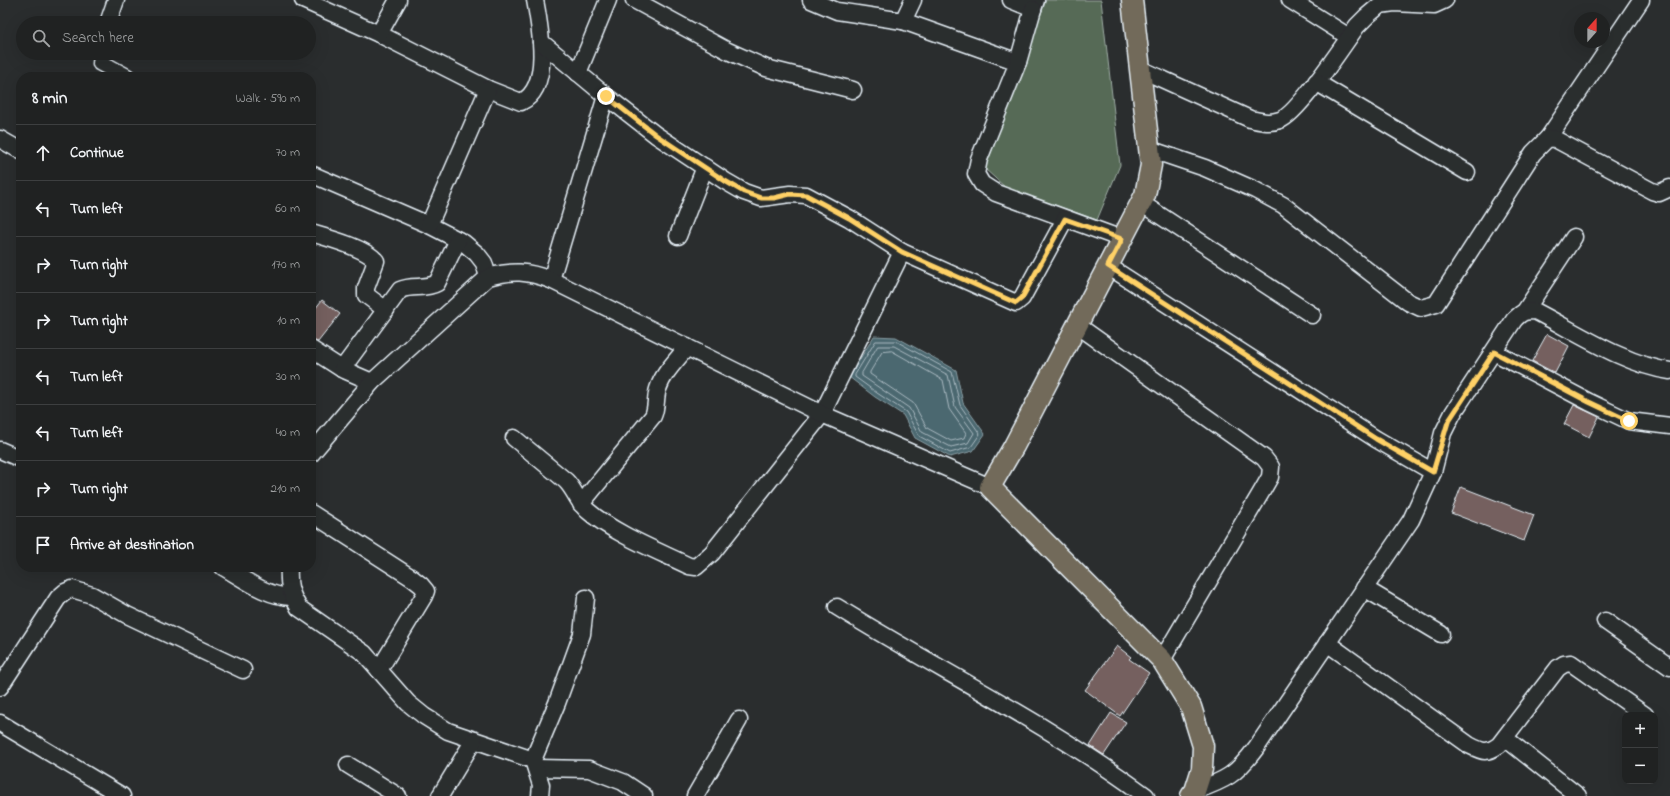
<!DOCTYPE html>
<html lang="en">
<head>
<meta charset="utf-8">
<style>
  :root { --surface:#202222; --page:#2d2f2f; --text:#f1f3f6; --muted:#a2a4a5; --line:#3d3f40 }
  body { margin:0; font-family:"Indie Flower",sans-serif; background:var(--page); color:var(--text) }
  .controls { position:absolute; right:12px; bottom:12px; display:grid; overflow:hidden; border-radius:8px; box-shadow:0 4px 16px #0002 }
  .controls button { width:36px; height:36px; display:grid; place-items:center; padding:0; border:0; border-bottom:1px solid var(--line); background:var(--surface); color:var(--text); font:20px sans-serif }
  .compass { position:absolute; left:1574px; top:12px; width:36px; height:36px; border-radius:50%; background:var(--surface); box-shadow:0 4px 16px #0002; rotate:21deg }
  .stop { position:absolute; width:12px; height:12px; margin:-9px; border:3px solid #ffd166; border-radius:50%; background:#fff }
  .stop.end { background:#ffd166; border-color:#fff; box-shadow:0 1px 4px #0008 }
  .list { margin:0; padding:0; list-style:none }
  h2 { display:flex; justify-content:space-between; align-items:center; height:52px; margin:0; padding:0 16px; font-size:17px }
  h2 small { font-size:13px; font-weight:400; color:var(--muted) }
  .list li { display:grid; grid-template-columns:26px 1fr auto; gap:12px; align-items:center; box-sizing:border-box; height:56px; padding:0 16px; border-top:1px solid var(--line) }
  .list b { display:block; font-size:15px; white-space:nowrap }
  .list em { font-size:13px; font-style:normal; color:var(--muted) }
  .icon { flex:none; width:22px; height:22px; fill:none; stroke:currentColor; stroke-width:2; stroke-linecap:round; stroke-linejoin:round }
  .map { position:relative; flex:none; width:1670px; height:796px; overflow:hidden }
  .search { position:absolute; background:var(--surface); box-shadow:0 4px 16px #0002; left:16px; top:16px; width:300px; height:44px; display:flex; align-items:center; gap:10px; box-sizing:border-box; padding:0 14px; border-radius:22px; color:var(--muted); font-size:15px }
  .panel { position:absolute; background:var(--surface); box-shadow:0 4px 16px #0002; left:16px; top:72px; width:300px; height:500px; border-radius:16px }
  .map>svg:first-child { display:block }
  .green { fill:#576b56; stroke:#a0aea7 }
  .water { fill:#4c6870; stroke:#8a9fa6 }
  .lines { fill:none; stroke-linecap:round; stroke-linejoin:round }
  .shore { stroke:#aabac2; stroke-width:1 }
  .building { fill:#74615e; stroke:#e8f1f8 }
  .minor-casing { stroke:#e8f1f8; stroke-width:19 }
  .major-casing { stroke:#e8f1f8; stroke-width:23 }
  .minor { stroke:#2a2d2e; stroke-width:16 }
  .major { stroke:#726b5a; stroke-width:20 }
  .route { stroke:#ffd166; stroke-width:5 }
</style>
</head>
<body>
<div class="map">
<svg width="1670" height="796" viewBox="0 0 1670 796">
  <rect width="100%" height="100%" fill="#2a2d2e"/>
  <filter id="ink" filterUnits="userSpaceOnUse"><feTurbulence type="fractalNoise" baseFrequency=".025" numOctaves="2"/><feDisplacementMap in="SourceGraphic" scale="8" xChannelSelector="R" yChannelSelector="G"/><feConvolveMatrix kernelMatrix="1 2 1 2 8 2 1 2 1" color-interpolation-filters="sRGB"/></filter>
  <g filter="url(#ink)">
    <polygon class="green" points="1046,0 1101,0 1120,165 1097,220 1006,188 985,169"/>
    <polygon class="water" points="874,336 896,337 956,370 963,403 985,434 973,451 950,457 915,438 903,415 875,397 849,377"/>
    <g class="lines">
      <g class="shore">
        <polygon points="876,341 896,341 952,372 960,405 980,434 971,447 950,453 919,436 906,412 877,393 855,377 855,375"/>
        <polygon points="878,346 894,346 948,375 955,407 974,433 968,443 951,447 922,432 909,408 862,376 862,373"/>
        <polygon points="892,351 943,380 949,409 966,433 964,438 951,441 927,428 913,403 870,374 870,372 882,352"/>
      </g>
    </g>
    <g class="building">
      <polygon points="322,300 340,314 318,342 311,340 311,314"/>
      <polygon points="1547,334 1569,346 1555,373 1532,361"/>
      <polygon points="1574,405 1599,417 1589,437 1564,424"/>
      <polygon points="1461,487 1534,515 1524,541 1451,513"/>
      <polygon points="1117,646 1131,657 1129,659 1149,673 1120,716 1085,690"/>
      <polygon points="1111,713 1126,722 1104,755 1090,746"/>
    </g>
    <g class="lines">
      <defs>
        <g id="minor">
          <path d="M303 0 379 34 488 89 521 102C552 88 540 27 535 0"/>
          <polyline points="634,0 728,51 766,68 853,90"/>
          <polyline points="811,0 837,11 903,21"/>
          <polyline points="913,0 903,21 1018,62"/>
          <polyline points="1011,0 1033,9 1036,0"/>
          <polyline points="1290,0 1349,37"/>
          <polyline points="1033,9 1018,62 979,159 976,174 982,184 996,193 1122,239"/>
          <polyline points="108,23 116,0"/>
          <polyline points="379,34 398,0"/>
          <polyline points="541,42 606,96 656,135 725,181 744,192 761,198 790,194 806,195 849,218 902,252 1016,303 1022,298 1065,219"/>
          <polyline points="103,53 101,63 127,77"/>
          <path d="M1140 69 1250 119C1260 121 1269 124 1280 120 1298 114 1344 44 1357 26L1367 16 1380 5 1394 3 1434 5 1445 0"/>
          <polyline points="578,73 608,0"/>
          <polyline points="1316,82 1467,172"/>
          <polyline points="1548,138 1641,0"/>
          <polyline points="0,139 21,151"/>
          <polyline points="1149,149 1205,168 1255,190 1283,205 1408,302 1421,308 1436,304 1533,153 1548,138 1555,139 1652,191 1659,193 1670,188"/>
          <polyline points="311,174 429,225 464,243 477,254 484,263 488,277"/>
          <polyline points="1141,203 1312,315"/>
          <polyline points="429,225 488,89"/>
          <path d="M311 233C328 238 366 248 376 261L366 288V295L386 310"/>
          <polyline points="678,236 705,167"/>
          <polyline points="1108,266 1376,439 1433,472"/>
          <polyline points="551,280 606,96"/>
          <polyline points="1525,311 1574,237"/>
          <polyline points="1077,325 1264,458 1271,467 1270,477 1262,491 1162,660"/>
          <polyline points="311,349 342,369 372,382"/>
          <polyline points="1494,352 1589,402 1629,421 1670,426"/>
          <path d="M342 369 400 290C412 284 425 290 437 283L458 240"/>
          <path d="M514 438 566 481C575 490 578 503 588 511 613 533 658 551 689 566L696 567 712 553 822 414 902 252"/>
          <polyline points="0,450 21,459"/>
          <path d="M311 454 372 382 488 277C513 270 527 271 551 280L822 414 990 487"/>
          <path d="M581 504 653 416C657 407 655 398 658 389 663 373 677 360 687 347"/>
          <polyline points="311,513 412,578 421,585 426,591 424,596 379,670"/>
          <path d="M223 567C244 579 267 597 292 597"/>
          <path d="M289 567C288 585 290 593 299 608L364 653 408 703 424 716 448 731 533 760"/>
          <polyline points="1364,588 1441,634"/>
          <path d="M837 607C940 671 1049 724 1146 796"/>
          <polyline points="1605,621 1670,667"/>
          <path d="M1327 643 1469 745C1483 752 1486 754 1499 745L1558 668 1564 664 1571 663 1645 715"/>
          <polyline points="0,687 58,598 65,592 72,589 92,595 127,615 243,670"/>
          <polyline points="0,723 122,796"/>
          <polyline points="1505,738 1578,796"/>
          <polyline points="348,765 398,796"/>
          <polyline points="536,768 589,769 623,782 644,796"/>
          <path d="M1195 791C1226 780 1236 775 1256 748L1411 520 1433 472 1443 433 1453 413 1514 320C1522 312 1524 311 1535 311 1576 332 1625 365 1670 371"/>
          <polyline points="440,796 474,740"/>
          <polyline points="540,796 541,785 533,760 557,703 582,634 586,598"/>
          <polyline points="695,796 739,720"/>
        </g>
        <polyline id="major" points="1132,0 1151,165 1145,195 1014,446 990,487 1162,660 1191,707 1203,746 1202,769 1195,791 1191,796"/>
      </defs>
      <use href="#minor" class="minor-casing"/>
      <use href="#major" class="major-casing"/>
      <use href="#minor" class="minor"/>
      <use href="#major" class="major"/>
    </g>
  </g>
  <g class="lines" filter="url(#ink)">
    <polyline class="route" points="606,96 656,135 725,181 744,192 761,198 774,198 790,194 806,195 849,218 902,252 1016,303 1022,298 1065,219 1122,239 1108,266 1376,439 1433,472 1448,422 1494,352 1589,402 1629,421"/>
  </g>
</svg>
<div class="controls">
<button>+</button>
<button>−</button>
</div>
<svg class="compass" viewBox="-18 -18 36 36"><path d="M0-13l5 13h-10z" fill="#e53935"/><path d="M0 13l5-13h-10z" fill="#a2a4a5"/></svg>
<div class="stop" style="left:1629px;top:421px"></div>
<div class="stop end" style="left:606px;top:96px"></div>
<div class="search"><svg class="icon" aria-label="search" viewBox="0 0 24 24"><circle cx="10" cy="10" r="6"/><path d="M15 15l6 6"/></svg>Search here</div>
<section class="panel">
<h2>8 min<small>Walk · 590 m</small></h2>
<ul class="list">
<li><svg class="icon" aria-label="ahead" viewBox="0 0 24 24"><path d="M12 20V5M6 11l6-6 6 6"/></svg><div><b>Continue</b></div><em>70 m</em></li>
<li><svg class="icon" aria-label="left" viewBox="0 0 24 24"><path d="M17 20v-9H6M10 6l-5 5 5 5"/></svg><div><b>Turn left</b></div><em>60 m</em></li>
<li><svg class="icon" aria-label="right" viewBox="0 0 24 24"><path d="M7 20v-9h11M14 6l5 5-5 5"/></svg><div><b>Turn right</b></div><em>170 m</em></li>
<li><svg class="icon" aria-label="right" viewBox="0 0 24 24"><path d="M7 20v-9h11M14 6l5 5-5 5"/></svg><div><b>Turn right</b></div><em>10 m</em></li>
<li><svg class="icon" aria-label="left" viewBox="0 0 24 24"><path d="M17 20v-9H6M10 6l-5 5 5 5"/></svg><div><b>Turn left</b></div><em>30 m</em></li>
<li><svg class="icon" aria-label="left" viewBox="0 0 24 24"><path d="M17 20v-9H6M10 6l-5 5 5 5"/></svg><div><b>Turn left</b></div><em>40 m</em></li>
<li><svg class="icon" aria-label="right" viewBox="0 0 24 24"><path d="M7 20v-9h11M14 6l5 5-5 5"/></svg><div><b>Turn right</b></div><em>210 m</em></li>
<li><svg class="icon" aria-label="arrive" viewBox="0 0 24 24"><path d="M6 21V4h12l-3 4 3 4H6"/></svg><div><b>Arrive at destination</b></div></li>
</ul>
</section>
</div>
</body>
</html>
